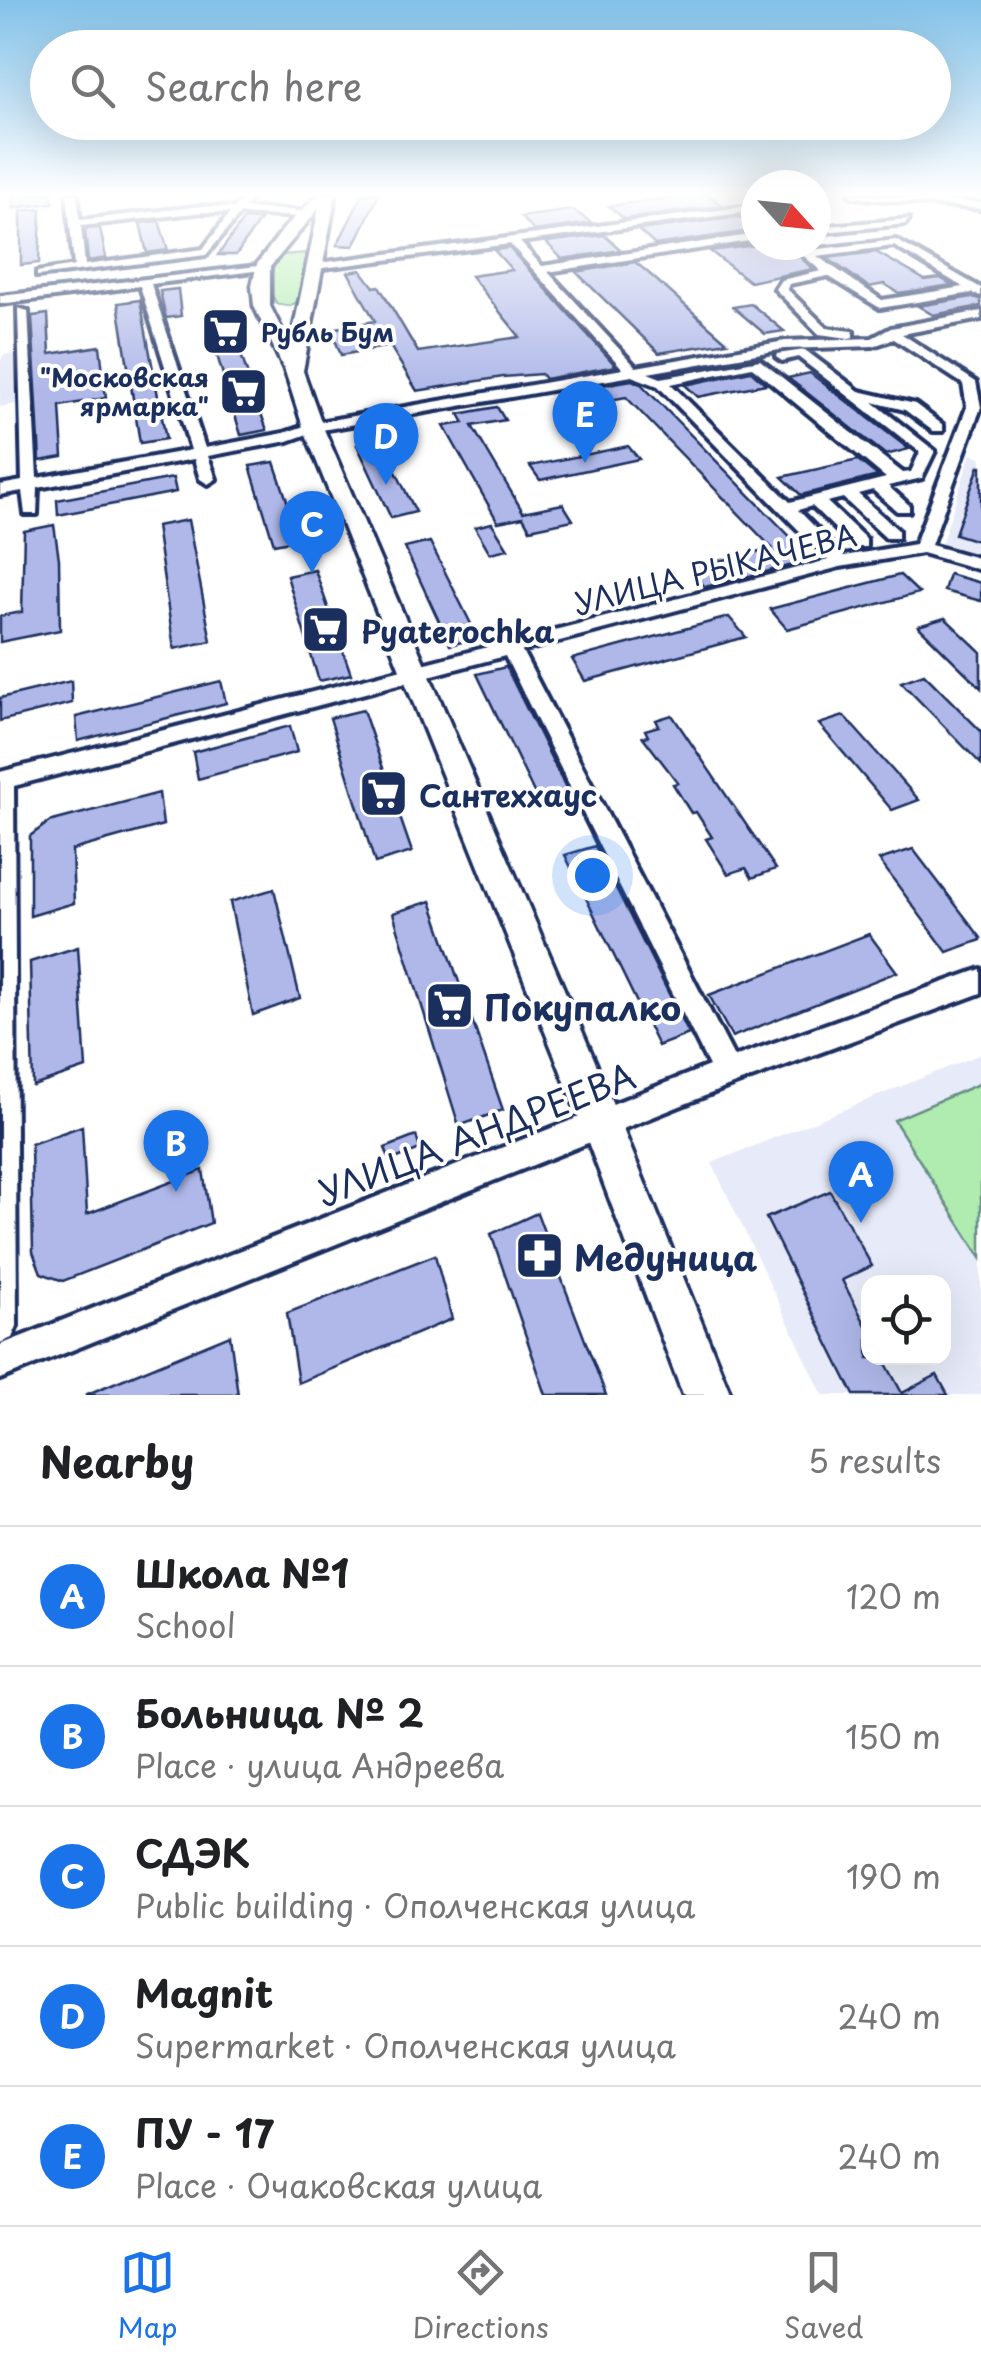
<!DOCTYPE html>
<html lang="en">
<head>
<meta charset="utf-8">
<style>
  :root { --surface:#fff; --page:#f2f2f2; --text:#202124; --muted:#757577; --line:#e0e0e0; --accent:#1a73e8 }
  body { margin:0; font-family:"Playpen Sans",sans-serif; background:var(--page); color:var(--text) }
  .controls { position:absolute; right:30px; bottom:30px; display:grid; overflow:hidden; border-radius:20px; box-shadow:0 10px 40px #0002 }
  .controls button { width:90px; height:90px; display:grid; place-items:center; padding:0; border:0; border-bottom:2px solid var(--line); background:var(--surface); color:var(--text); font:50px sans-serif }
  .compass { position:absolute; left:741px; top:170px; width:90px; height:90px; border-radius:50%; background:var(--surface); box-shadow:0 10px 40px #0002; rotate:117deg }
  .you { position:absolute; left:592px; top:875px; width:35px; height:35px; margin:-25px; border:8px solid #fff; border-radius:50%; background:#1a73e8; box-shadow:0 0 0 15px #1a73e833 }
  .badge { display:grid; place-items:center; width:65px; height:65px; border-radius:50%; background:var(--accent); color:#fff; font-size:32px; font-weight:700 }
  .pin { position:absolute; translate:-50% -82px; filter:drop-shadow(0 2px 5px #0008) }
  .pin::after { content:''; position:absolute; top:52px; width:35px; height:30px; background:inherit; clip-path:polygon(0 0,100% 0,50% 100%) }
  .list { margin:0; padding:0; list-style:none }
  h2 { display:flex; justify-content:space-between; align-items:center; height:130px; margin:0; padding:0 40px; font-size:42px }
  h2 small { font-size:32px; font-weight:400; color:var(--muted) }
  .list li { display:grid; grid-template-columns:65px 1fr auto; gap:30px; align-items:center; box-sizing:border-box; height:140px; padding:0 40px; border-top:2px solid var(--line) }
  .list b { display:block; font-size:38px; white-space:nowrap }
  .list p { margin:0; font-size:32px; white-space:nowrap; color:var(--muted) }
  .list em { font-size:32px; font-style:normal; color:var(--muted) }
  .icon { flex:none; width:55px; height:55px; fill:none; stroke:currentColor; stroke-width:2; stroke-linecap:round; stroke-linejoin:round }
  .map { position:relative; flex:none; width:981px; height:1395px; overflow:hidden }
  .search { position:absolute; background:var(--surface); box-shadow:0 10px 40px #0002; left:30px; right:30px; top:30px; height:110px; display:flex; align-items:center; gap:25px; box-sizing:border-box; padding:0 35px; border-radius:55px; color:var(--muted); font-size:38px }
  .sheet { height:830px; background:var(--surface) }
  nav { display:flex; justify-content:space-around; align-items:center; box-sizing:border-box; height:140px; border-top:2px solid var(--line); background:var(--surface); font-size:28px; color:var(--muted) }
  nav a { display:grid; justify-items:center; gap:5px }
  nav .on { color:var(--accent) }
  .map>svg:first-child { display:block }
  .built { fill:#e7eaf8; fill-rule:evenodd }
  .green { fill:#b0ebb0; stroke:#668d87; stroke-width:2.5 }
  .building { fill:#afb8e9; stroke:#1b2f5e; stroke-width:2.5 }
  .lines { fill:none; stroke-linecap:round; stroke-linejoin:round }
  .minor-casing { stroke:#1b2f5e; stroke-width:8 }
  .highway-casing { stroke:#1b2f5e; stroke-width:7 }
  .minor { fill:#fff; fill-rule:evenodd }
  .highway { fill:#fff; fill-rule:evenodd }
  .labels { text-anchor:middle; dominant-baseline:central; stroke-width:8; stroke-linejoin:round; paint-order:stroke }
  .far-poi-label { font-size:25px; font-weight:bold; fill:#1b2f5e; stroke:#fff; text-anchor:start }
  .street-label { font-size:30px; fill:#1b2f5e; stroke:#fff }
  .poi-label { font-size:30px; font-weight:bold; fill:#1b2f5e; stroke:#fff; text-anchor:start }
  .near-poi-label { font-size:35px; font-weight:bold; fill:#1b2f5e; stroke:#fff; text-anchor:start }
  .near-street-label { font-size:35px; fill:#1b2f5e; stroke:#fff }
</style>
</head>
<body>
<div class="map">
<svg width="981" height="1395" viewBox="0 0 981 1395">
  <rect width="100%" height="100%" fill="#fff"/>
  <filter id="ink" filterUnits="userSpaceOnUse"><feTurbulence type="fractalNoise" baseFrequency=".01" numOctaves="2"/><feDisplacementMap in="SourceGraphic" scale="20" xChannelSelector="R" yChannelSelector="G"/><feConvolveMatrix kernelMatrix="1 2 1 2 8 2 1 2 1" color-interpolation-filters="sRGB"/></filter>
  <g filter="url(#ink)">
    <g class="built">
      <polygon points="20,352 20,403 0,407 0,363 3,355"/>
      <polygon points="971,454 981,457 981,556 941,545"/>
      <path d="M981 1054V1395H823L712 1163ZM868 1282H944V1358H868Z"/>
    </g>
    <g class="green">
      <path d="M307 253 297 302 290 306 277 304C264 287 270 271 281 255Z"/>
      <polygon points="981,1083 981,1258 894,1120"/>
    </g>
    <g class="building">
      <polygon points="13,194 52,194 53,203 13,208"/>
      <polygon points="363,194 379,194 354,246 337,245"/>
      <polygon points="699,194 707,194 723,206 624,219 609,206"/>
      <polygon points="41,209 39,263 21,265 21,211"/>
      <polygon points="573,210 592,223 534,231 521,217"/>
      <polygon points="739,217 756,230 655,245 638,230"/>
      <polygon points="244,219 260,220 236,255 218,255"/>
      <polygon points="159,221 168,250 147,253 140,223"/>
      <polygon points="100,228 106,258 88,261 85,229"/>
      <polygon points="604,235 621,250 562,259 546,242"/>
      <polygon points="756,245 787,245 813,269 750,282 710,251"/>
      <polygon points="509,248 616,366 545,379 541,374 503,377 417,391 390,346 341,355 331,329 375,321 348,272 361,270 374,287 379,286 418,352 520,337 471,276 512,270 494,250"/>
      <polygon points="876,252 925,280 940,278 952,285 899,293 884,284 869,287 827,258"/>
      <polygon points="635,262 645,270 727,342 659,353 576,272"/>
      <polygon points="178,289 181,316 166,318 160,291"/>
      <polygon points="972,297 981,299 981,306 933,315 918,306"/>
      <polygon points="140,300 166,439 140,443 118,303"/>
      <polygon points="751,304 784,331 765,334 733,307"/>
      <polygon points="48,314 50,354 100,346 106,398 60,406 63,457 40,461 32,316"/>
      <polygon points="230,322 259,408 267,430 241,435 208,325"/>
      <polygon points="751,371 766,384 698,397 685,385"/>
      <polygon points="810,373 909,449 886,455 788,378"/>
      <polygon points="632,380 641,384 813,560 705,587 690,568 772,548 626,397 567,408 556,393"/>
      <polygon points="497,407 505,420 472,426 523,512 563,504 573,520 530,529 523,517 498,522 444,426 464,423 459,414"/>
      <polygon points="380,440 416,512 391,518 357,445"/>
      <polygon points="628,446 639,459 540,480 530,466"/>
      <polygon points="858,460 878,476 801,495 782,477"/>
      <polygon points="274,462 300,539 274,544 250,466"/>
      <polygon points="979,466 981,466 981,542 955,534"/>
      <polygon points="173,478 176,492 58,515 57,500"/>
      <polygon points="188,520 211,641 174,649 156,526"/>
      <polygon points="492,523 508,549 490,553 475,527"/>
      <polygon points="54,525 59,559 60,630 0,642 0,616 22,612 24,531"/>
      <polygon points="430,542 478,638 450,645 405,548"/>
      <polygon points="315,570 351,674 319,681 287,576"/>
      <polygon points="949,574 981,583 981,601 944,591"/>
      <polygon points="900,575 919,593 787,629 770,609"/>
      <polygon points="729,617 746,637 585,681 572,659"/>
      <polygon points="945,618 981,652 981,688 918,626"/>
      <polygon points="506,667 570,796 540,805 477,674"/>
      <polygon points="924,674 981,731 981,764 901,682"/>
      <polygon points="71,681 72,703 0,721 0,698"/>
      <polygon points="221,681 226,703 78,741 76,717"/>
      <polygon points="363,710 412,852 375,863 330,718"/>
      <polygon points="672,715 776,869 752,878 746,868 728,874 706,839 712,837 696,812 691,813 673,784 678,783 643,737 648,736 645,730 659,726 656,720"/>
      <polygon points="844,716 919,800 892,810 819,724"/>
      <polygon points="290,726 297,752 198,779 193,752"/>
      <polygon points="159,793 163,825 72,850 74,903 30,916 30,836 49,822"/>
      <polygon points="595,846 689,1034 658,1046 565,855"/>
      <polygon points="913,849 981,938 981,940 947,952 879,860"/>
      <polygon points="274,889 300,998 253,1015 230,902"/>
      <polygon points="431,901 503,1110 459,1126 393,913"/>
      <polygon points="869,934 897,972 732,1037 709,995"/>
      <polygon points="78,947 86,1068 33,1086 30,962"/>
      <polygon points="82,1126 87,1214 203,1170 211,1223 63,1281 41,1273 33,1252 31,1144"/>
      <polygon points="416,1136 420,1149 390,1161 385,1148"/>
      <polygon points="830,1191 872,1266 842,1280 868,1329 868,1358 883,1358 902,1393 937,1375 948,1395 854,1395 766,1218"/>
      <polygon points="537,1213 567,1293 606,1395 546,1395 491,1234"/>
      <polygon points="435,1255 452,1319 298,1383 287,1313"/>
      <polygon points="230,1335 238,1395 85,1395"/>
    </g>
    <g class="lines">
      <defs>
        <g id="minor">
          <path d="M67 194H77L80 220 203 206 235 208 245 194H255L244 208 306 211 311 214 306 217 240 214 206 255 37 276V272L74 266ZM203 212 230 213 203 249 85 265 81 226Z"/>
          <polygon points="849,194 981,203 981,209 854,197"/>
          <path d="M756 205V211L520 242 542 266 756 234V240L548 272 636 367 785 341 872 338 891 328 981 311V319L902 334 976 382 981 407 931 545 981 559V570L922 553 840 567 522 651 734 1057 981 969V993L727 1087 0 1379V1345L709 1066 505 656 14 786 17 1326 12 1338 0 1343V772L828 560 658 386 632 376 316 431 288 441 208 456 216 479 208 484 200 479 194 459 38 488 37 514H25L22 491 0 495V485L22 481 18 308 28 311 37 478 191 450 140 286 0 304V296L266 265V269L262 270 151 284 205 448 284 433 313 423 623 369 510 244 315 269 311 268V264ZM894 339 963 384 967 407 915 544 844 556 798 510 812 506 854 547H866V539L827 502 843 498 886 538H898V530L858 494 873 490 897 511H909V505L888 486 922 478 935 451 873 402 905 410 933 431H943V425L915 404 859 391 805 350 777 354 776 357 782 361 798 357 920 452 911 472 903 473 760 360 661 378 648 373 785 349 873 346ZM752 367 886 478 790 502 671 384Z"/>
          <polygon points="909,219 905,224 816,233 816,227"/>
          <path d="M896 240 981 288V296L972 293 880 308 828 276 789 284 787 289 827 328 853 331V337L849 338 819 334 775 289 781 280 821 271 791 245H803L810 250ZM894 246 963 287 882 300 817 256Z"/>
        </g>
        <path id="highway" d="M319 194H336L303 371 323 427 603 1080 731 1395H683L570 1094 303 427 285 371 254 306 252 286 257 264 285 227ZM319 208 290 346 270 306V267Z"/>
      </defs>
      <use href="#minor" class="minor-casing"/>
      <use href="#highway" class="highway-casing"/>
      <use href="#minor" class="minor"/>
      <use href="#highway" class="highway"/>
    </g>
  </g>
  <linearGradient id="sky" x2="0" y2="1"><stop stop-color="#83c2e9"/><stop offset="0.5" stop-color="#fff"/><stop offset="1" stop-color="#fff" stop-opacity="0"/></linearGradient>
  <rect width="981" height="389" fill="url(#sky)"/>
  <defs>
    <symbol id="supermarket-square" viewBox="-11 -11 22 22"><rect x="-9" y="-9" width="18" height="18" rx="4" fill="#1b2f5e" stroke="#fff"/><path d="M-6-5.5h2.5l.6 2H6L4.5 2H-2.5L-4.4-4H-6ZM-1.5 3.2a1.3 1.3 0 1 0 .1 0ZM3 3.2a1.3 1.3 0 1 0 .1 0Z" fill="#fff"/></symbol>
    <symbol id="pharmacy-square" viewBox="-11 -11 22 22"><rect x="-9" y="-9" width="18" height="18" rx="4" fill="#1b2f5e" stroke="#fff"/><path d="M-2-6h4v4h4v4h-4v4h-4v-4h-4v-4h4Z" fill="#fff"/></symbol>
  </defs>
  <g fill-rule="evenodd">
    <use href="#supermarket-square" x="198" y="304" width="55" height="55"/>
    <use href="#supermarket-square" x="216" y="364" width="55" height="55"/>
    <use href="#supermarket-square" x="298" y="602" width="55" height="55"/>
    <use href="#supermarket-square" x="356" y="766" width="55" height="55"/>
    <use href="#supermarket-square" x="422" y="978" width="55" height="55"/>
    <use href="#pharmacy-square" x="512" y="1228" width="55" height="55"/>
  </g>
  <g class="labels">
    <g class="far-poi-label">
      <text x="261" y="332">Рубль Бум</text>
      <text x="209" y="377" text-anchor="end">"Московская<tspan x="209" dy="29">ярмарка"</tspan></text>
    </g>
    <g class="street-label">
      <text transform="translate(715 568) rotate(-14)">УЛИЦА РЫКАЧЕВА</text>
    </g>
    <g class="poi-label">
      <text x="361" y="630">Pyaterochka</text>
      <text x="419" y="794">Сантеххаус</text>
    </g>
    <g class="near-poi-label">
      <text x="484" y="1006">Покупалко</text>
      <text x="574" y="1256">Медуница</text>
    </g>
    <g class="near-street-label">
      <text transform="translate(476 1133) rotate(-21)">УЛИЦА АНДРЕЕВА</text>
    </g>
  </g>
</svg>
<div class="controls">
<button><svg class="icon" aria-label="locate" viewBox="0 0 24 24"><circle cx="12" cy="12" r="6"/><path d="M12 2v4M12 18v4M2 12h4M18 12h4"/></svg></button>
</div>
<svg class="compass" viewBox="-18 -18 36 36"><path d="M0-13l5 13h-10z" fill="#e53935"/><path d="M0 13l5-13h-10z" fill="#757577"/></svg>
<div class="you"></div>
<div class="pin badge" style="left:861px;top:1223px">A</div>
<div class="pin badge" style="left:176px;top:1192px">B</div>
<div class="pin badge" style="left:312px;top:573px">C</div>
<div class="pin badge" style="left:386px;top:485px">D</div>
<div class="pin badge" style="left:585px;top:463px">E</div>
<div class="search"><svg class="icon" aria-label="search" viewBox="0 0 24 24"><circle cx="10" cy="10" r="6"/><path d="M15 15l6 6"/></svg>Search here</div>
</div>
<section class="sheet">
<h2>Nearby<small>5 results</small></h2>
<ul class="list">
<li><span class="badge">A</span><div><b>Школа №1</b><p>School</p></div><em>120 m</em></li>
<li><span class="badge">B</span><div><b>Больница № 2</b><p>Place · улица Андреева</p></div><em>150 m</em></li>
<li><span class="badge">C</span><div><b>СДЭК</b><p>Public building · Ополченская улица</p></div><em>190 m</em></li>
<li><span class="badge">D</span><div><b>Magnit</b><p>Supermarket · Ополченская улица</p></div><em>240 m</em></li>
<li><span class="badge">E</span><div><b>ПУ - 17</b><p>Place · Очаковская улица</p></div><em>240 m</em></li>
</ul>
</section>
<nav>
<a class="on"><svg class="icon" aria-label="map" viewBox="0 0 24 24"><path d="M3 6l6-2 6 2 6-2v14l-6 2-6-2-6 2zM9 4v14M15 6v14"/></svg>Map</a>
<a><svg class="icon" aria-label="directions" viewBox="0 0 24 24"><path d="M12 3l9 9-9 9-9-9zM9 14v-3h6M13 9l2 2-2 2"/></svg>Directions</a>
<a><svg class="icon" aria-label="saved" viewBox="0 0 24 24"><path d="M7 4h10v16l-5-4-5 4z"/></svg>Saved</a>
</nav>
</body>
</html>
